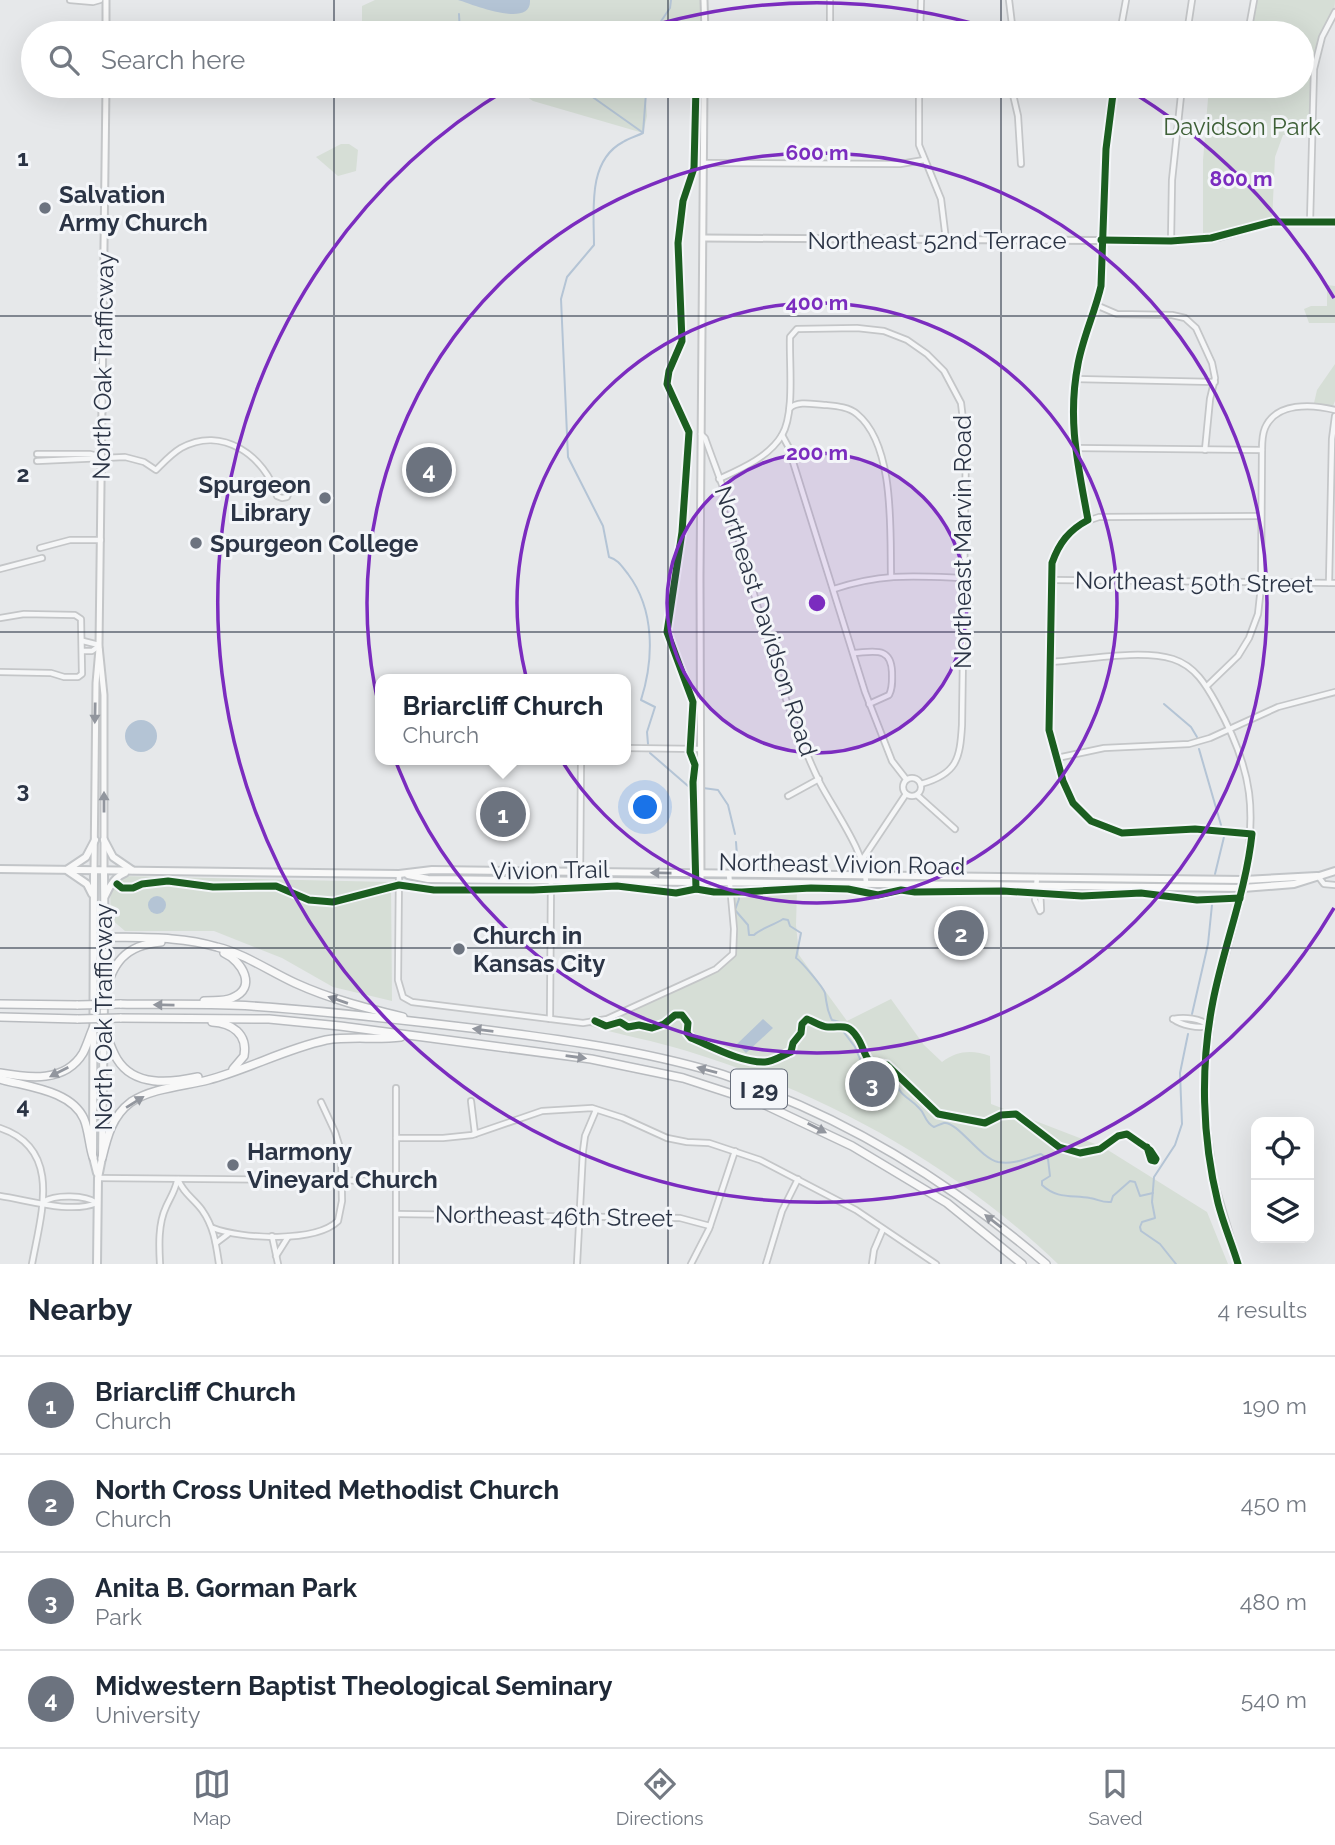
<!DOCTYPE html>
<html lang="en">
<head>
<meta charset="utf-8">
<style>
  :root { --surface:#fff; --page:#f6f6f7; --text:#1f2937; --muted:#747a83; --line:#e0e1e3; --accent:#6c737f }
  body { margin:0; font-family:Raleway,sans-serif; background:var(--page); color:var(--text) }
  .controls { position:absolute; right:21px; bottom:21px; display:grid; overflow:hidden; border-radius:14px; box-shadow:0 7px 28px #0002 }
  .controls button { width:63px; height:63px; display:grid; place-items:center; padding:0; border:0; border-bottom:2px solid var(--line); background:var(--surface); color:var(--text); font:35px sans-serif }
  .you { position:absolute; left:646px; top:808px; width:24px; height:24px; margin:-18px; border:5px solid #fff; border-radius:50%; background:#1a73e8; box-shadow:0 0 0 10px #1a73e833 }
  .badge { display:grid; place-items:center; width:46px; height:46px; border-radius:50%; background:var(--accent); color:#fff; font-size:23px; font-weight:700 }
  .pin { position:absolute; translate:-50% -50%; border:4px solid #fff; box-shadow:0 2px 7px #0006 }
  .popup { position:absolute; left:375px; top:674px; width:256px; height:91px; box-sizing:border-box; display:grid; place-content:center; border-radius:14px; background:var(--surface); filter:drop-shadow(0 2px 5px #0005); font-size:23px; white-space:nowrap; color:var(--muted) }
  .popup b { font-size:26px; color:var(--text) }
  .popup::after { content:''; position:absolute; left:50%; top:100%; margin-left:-14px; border:14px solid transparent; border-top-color:var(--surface) }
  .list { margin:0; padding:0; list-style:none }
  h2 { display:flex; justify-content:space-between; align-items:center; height:91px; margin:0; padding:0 28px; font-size:30px }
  h2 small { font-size:23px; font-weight:400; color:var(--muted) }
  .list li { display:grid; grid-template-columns:46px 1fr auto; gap:21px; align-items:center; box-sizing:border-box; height:98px; padding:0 28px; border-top:2px solid var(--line) }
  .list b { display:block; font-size:26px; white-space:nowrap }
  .list p { margin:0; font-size:23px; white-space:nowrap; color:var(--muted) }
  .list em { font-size:23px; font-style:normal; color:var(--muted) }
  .icon { flex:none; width:38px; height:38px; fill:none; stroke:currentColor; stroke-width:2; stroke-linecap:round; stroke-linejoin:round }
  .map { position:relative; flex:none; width:1335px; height:1264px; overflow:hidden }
  .search { position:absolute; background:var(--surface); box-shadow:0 7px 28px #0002; left:21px; right:21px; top:21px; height:77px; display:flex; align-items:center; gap:18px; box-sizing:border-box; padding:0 24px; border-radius:38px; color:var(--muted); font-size:26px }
  .sheet { height:483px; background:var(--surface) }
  nav { display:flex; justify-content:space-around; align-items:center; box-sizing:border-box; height:98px; border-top:2px solid var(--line); background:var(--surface); font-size:19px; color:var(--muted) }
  nav a { display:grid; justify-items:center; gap:4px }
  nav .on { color:var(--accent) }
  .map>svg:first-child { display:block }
  .green { fill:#d6ded6 }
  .water { fill:#b4c4d5 }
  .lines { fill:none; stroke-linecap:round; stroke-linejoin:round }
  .stream { stroke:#b4c4d5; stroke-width:2 }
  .street-casing { stroke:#c4c6c8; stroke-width:8 }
  .secondary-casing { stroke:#c4c6c8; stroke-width:9 }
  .primary-casing { stroke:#c2c5c8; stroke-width:10 }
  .highway-casing { stroke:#b8bbbf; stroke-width:10 }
  .street { stroke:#f5f6f7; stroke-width:4.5 }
  .secondary { stroke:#f8f8f8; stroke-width:5 }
  .primary { stroke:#f8f8f8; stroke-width:6 }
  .highway { stroke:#f8f8f8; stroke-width:7 }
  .highway-bridge-casing { stroke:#b8bbbf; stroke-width:10; stroke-linecap:butt }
  .highway-bridge { stroke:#f8f8f8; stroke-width:7 }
  .cycleway-casing { stroke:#f4f6f9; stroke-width:11 }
  .cycleway { stroke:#1b5e20; stroke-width:7 }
  .oneway { fill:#92969e }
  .grid { fill:none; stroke:#2b3445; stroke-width:2; stroke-opacity:0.55 }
  .ring { fill:none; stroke:#7b2cbf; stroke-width:3.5 }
  .poi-dot { fill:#6c737f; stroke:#f4f6f9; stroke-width:2.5 }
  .labels { text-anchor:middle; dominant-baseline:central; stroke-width:6; stroke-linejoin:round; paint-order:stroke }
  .shield { fill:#f4f6f9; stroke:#676e7b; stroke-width:2 }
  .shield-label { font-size:23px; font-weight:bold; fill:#2b3445 }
  .park-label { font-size:24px; fill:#3f6138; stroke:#f4f6f9 }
  .poi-label { font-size:24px; font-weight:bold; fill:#2b3445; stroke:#f4f6f9; text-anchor:start }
  .street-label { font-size:24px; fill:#2b3445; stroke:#f4f6f9 }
  .grid-label { font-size:23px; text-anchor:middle; font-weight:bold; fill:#2b3445; stroke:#f4f6f9; stroke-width:6; stroke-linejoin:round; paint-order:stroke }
  .centre { fill:#7b2cbf; stroke:#f4f6f9; stroke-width:3.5 }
  .ring-label { font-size:21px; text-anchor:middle; font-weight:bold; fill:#7b2cbf; stroke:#f4f6f9; stroke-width:6; stroke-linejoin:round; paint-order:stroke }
</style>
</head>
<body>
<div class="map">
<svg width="1335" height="1264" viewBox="0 0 1335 1264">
  <rect width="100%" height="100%" fill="#e6e8ea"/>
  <g class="green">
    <polygon points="375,0 700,0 700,33 362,33 362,6"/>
    <path d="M1254 0H1335C1335 21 1319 45 1314 67 1310 88 1312 112 1311 133L1283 135 1275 157 1272 222 1233 234 1203 238V160L1209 86H1302V33H1246Z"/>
    <polygon points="218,86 243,86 243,98 231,97 222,94"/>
    <polygon points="511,86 645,86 647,116 643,133 533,101"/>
    <polygon points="341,144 349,144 358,150 356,171 338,176 316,157"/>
    <polygon points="1327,285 1335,286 1335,323 1309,323 1304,309 1311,306 1327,306"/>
    <polygon points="1335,364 1335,401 1333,406 1314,403 1317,390"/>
    <polygon points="120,876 391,882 392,1001 333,987 282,958 214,931 125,931 111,919 110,890"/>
    <path d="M734 888 797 890 796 925 799 955 847 1021 891 999 924 1045 942 1062C958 1050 973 1050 990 1056L991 1104 1103 1147 1207 1212 1228 1264H1058C953 1164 825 1093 687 1051 655 1041 621 1035 589 1026L612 1019 698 981 699 977 716 969 733 954Z"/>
  </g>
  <g class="water">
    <path d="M458 0H530C532 30 469 3 458 0Z"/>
    <circle cx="141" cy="736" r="16"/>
    <circle cx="157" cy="905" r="9"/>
    <polygon points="763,1019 773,1028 746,1053 737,1044"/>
  </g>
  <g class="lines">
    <g class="stream">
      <polyline points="459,14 460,33"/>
      <polyline points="653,33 670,8 671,0"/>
      <polyline points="577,86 642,132"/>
      <path d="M642 86 646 93 643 133C637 136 629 138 623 142 587 161 594 211 594 245L567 277 561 299 568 457 603 526 609 557C619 560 622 567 628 574 655 610 654 659 641 700L655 707 647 732 648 744"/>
      <polyline points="1164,704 1191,727 1197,737"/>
      <polyline points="1199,749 1221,825"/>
      <polyline points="650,753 688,786 718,790 728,805 735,834"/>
      <polyline points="736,842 738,870"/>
      <polyline points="1215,874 1224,837"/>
      <path d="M738 887 739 899 735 910 748 925 749 935H754C760 929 774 925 783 919L788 920 790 926 801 933 796 958C801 961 823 987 825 993 827 1004 826 1009 832 1020L843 1023 845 1026 843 1031 855 1047 861 1061 870 1069 896 1081C899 1096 909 1097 919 1108 926 1114 924 1122 934 1127 937 1126 940 1124 944 1123 957 1121 980 1158 998 1162 1014 1165 1027 1158 1041 1154L1048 1159 1050 1176 1042 1181V1185C1057 1199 1071 1195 1090 1198 1098 1199 1102 1203 1111 1202L1113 1196 1130 1181 1135 1182 1140 1196 1153 1193"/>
      <polyline points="1192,1014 1208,944 1213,895"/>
      <polyline points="1176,1264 1160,1244 1141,1231 1140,1227 1142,1222 1155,1218 1152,1202 1154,1177 1175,1145 1182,1124 1180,1073 1188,1034"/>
    </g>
    <defs>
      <g id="street">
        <polyline points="70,0 93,2 100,0"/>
        <polyline points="1009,0 1013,33"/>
        <polyline points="830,33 830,0"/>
        <polyline points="920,33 921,0"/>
        <polyline points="1120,33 1126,0"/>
        <polyline points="1187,33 1192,0"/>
        <polyline points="1248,33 1254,0"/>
        <polyline points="919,86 919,145 941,199 946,240"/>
        <polyline points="1011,86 1018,116 1021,164"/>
        <polyline points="704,87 919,90"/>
        <polyline points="704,163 900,164 924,160"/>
        <polyline points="1310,222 1314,69 1322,37 1335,12"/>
        <polyline points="1171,241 1172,180 1182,86"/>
        <polyline points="1096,305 1117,314 1172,315 1185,318 1196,328 1212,363 1215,378 1210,399 1205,450"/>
        <polyline points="1075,379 1215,382"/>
        <path d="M790 408C799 400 815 405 826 405 836 406 849 407 857 414 895 445 890 531 891 575"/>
        <path d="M701 434 705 438C713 461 723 485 730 509 757 600 778 696 820 783 834 810 867 855 866 884"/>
        <polyline points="782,435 788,446 865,692 892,761 906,779"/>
        <polyline points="1075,448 1262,450"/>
        <polyline points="37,454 90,454 101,457"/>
        <path d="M37 461 125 457 144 462 156 470C164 462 171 454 181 448 222 425 265 456 277 496L282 498 287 497 289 492 287 486 275 485"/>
        <path d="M719 479C741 469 769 457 782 435 795 413 789 363 790 337L797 329 857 328 884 331 907 340 927 354 944 371 961 403 966 445 962 725C960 759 957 774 921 784"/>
        <path d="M1088 520C1078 465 1067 420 1078 364 1083 337 1095 312 1101 286L1106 149 1114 86"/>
        <polyline points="40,548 70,540 101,540"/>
        <polyline points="0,569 42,558"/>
        <polyline points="1053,580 1335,583"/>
        <polyline points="1329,583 1332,439 1335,416"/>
        <path d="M834 589C883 573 914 576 964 578"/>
        <polyline points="0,618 24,614 75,615 81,619 82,674 78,677 64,677 51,673 0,672"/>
        <polyline points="83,641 99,645"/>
        <polyline points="83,651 92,651 99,646"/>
        <path d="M854 653C874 652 891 646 892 672 892 681 893 687 889 695L869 704"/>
        <path d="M1051 662C1085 660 1140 649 1173 659 1195 666 1206 685 1216 703 1254 771 1257 813 1243 888"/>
        <path d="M1207 686 1238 656 1249 638 1258 614 1261 587 1262 450C1262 442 1262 435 1265 428 1276 402 1312 404 1335 410"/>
        <polyline points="626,748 699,749"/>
        <polyline points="1057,758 1104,748 1189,744 1210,738 1278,707 1335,692"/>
        <circle cx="912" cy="787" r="9"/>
        <polyline points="917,795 955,829"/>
        <polyline points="788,796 819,779"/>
        <path d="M1252 834 1195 829 1122 833 1091 821 1073 803 1063 781 1049 730 1052 563C1060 539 1074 524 1099 517L1261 516"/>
        <polyline points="862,860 906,794"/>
        <polyline points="399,874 398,980 403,997 412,1002 583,1023 607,1019 699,977 716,969 733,954 734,929 729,874"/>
        <polyline points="1318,876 1324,884 1335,885"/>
        <polyline points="1037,877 1035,900 1040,911"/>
        <polyline points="580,880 581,760"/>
        <polyline points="1037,886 1040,889 1041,910"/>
        <polyline points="550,1019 551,880"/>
        <path d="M1173 1019C1181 1025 1198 1029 1209 1026"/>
        <path d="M1173 1019C1184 1017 1201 1018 1209 1026"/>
        <polyline points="471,1101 475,1134"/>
        <path d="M0 1128C63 1149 41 1214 32 1264"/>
        <polyline points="396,1138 443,1138 472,1135 542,1111 592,1108 623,1118 667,1138 687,1142 709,1143 760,1160 856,1210 936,1264"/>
        <polyline points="98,1178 397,1181"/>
        <path d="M178 1179C183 1193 193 1198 202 1210 214 1227 216 1244 219 1264"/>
        <path d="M0 1196C28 1200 70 1214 97 1203"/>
        <path d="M43 1202C56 1194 85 1195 97 1203"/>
        <polyline points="397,1214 680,1218 710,1226"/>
        <path d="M213 1228C241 1239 315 1243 338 1221L342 1201 341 1151 335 1132 321 1102"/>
        <polyline points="272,1236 278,1264"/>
        <polyline points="216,1243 228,1234"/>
        <polyline points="276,1256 288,1237"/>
        <path d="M160 1264C159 1246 158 1224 166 1207 170 1198 175 1191 177 1181"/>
        <polyline points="396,1264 396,1088"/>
        <polyline points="577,1264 583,1151 585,1136 596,1110"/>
        <polyline points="691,1264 709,1229 735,1151"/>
        <polyline points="766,1264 782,1211 798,1179"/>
        <polyline points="872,1264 874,1250 883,1229"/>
      </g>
      <g id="secondary">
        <polyline points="704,0 705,33"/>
        <polyline points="106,33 106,0"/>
        <polyline points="704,238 1171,241 1220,237 1272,222 1335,222"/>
        <polyline points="94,870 96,683 99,649"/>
        <polyline points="104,870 104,695 99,646 106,86"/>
        <polyline points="701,882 700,577 704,86"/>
        <polyline points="1238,1264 1213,1179 1204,1105 1206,1056 1213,1001 1243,888"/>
      </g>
      <g id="primary">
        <polyline points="104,840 113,857 132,870"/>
        <polyline points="0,869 399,874 432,870 1244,880 1317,876"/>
        <polyline points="68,869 86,857 95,840"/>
        <polyline points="94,870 93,1157 97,1173"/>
        <polyline points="104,870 105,987"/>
        <polyline points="68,871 87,884 92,894"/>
        <polyline points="408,875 428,879 1243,888 1294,884 1335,871"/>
        <path d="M105 896C109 887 116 876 125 873"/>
        <polyline points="100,906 100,964 103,972"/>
        <polyline points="97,1264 98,1178 102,1158 104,1002"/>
      </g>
      <g id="highway">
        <path d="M104 937C143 938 180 936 217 947 245 954 269 971 295 983 330 999 366 1008 403 1017"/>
        <path d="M104 997C112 963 125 945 161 942"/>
        <path d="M204 1001C213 1000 223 1002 232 998 258 988 242 961 224 953"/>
        <polyline points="0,1004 78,1005"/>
        <path d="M120 1004C164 1005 208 1003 252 1006 328 1011 404 1020 479 1029 559 1039 641 1050 718 1073 735 1078 751 1086 768 1092 870 1132 963 1193 1046 1264"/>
        <polyline points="0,1017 78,1019"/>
        <polyline points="120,1018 269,1019 340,1026 591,1059 683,1078 763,1104 852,1146 947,1203 1022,1264"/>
        <path d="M212 1022C232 1023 248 1034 244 1056L233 1069"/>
        <path d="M104 1028C108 1038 111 1049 117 1059 134 1087 170 1083 198 1077"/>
        <path d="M0 1073C29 1078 65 1083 83 1053 87 1045 90 1035 94 1026"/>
        <path d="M0 1079C27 1087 71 1090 84 1119 89 1131 89 1145 93 1157"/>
        <path d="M102 1158C107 1137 112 1116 131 1102 152 1088 184 1086 208 1080 249 1069 285 1049 326 1040 351 1036 376 1040 401 1037"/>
      </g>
    </defs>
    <use href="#street" class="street-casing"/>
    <use href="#secondary" class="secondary-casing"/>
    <use href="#primary" class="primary-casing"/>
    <use href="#highway" class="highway-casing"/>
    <use href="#street" class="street"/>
    <use href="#secondary" class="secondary"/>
    <use href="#primary" class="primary"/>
    <use href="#highway" class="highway"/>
    <defs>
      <g id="highway-bridge">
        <polyline points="78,1005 120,1004"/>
        <polyline points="78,1019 120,1018"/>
      </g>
    </defs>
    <use href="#highway-bridge" class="highway-bridge-casing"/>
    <use href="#highway-bridge" class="highway-bridge"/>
    <defs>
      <g id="cycleway">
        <path d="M1114 86 1106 149 1101 286C1095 312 1083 337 1078 364 1067 420 1078 465 1088 520 1069 530 1059 543 1052 563L1049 730 1063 781 1073 803 1091 821 1122 833 1195 829 1252 834C1246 891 1224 945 1213 1001 1200 1067 1202 1138 1218 1203 1223 1223 1232 1244 1238 1264"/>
        <polyline points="1101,240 1171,241 1211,238 1272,222 1335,222"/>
        <polyline points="117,884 122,888 133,888 142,884 168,881 213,887 276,886 309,900 333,902 399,885 434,890 533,890 617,886 676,893 696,889 714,892 742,892 811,888 848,889 878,895 901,890 915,892 1003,891 1082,896 1141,893 1197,900 1240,898"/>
        <polyline points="696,889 693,782 695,765 690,752 693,702 667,632 682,532 689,432 667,384 669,371 682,341 678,243 683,201 694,168 696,86"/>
        <path d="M595 1021 606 1026 620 1022 628 1027 639 1025 652 1028 664 1024 675 1015H682L688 1023 687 1033 691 1038C713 1047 742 1063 765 1062 773 1062 783 1055 791 1052L793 1043 801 1033 802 1024 807 1019C813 1021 821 1027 828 1027 841 1028 847 1022 857 1037 863 1045 863 1054 870 1062L887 1065 938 1114 985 1123 1001 1115 1016 1114 1059 1147 1080 1153 1100 1149 1118 1136 1127 1134 1150 1150 1156 1159 1155 1161 1151 1160 1147 1147"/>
      </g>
    </defs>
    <use href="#cycleway" class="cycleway-casing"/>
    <use href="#cycleway" class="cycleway"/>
  </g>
  <defs><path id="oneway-solid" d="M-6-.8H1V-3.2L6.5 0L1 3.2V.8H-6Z" transform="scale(1.75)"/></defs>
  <g class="oneway">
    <use href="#oneway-solid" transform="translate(95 713) rotate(91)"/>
    <use href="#oneway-solid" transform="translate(104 802) rotate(-90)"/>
    <use href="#oneway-solid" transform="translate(661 873) rotate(-179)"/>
    <use href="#oneway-solid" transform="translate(338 1000) rotate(-161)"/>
    <use href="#oneway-solid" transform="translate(164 1005) rotate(-179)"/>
    <use href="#oneway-solid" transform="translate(483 1030) rotate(-173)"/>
    <use href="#oneway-solid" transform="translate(576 1057) rotate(8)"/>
    <use href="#oneway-solid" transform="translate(707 1070) rotate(-165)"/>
    <use href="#oneway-solid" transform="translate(59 1072) rotate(153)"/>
    <use href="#oneway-solid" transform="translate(135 1102) rotate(-32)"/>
    <use href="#oneway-solid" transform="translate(817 1128) rotate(27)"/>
    <use href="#oneway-solid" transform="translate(993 1221) rotate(-142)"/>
  </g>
  <path class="grid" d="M334 0V33M668 0V33M1001 0V33M334 86V1264M668 86V1264M1001 86V1264M0 316H1335M0 632H1335M0 948H1335"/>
  <circle cx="817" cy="603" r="150" fill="#7b2cbf" fill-opacity=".12"/>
  <g class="ring">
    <circle cx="817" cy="603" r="150"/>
    <circle cx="817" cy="603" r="300"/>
    <circle cx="817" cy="603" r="450"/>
    <path d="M1334 908A600 600 0 1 1 512 86M632 32A600 600 0 0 1 1002 32M1122 86A600 600 0 0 1 1334 298"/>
  </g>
  <g class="poi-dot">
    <circle cx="45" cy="208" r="7"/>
    <circle cx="325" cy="498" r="7"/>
    <circle cx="196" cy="543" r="7"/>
    <circle cx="459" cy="949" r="7"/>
    <circle cx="233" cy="1165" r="7"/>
  </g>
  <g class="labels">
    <rect class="shield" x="731" y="1069.5" width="56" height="39" rx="5"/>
    <g class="shield-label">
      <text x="759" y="1089">I 29</text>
    </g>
    <g class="park-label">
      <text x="1242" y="126">Davidson Park</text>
    </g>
    <g class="poi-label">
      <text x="59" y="194">Salvation<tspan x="59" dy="28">Army Church</tspan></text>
      <text x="311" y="484" text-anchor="end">Spurgeon<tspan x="311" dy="28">Library</tspan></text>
      <text x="210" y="543">Spurgeon College</text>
      <text x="473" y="935">Church in<tspan x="473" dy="28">Kansas City</tspan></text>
      <text x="247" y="1151">Harmony<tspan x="247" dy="28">Vineyard Church</tspan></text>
    </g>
    <g class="street-label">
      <text x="937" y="240">Northeast 52nd Terrace</text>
      <text transform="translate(103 366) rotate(-89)">North Oak Trafficway</text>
      <text transform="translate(962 542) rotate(-90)">Northeast Marvin Road</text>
      <text transform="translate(1194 582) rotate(1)">Northeast 50th Street</text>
      <text transform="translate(766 621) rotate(72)">Northeast Davidson Road</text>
      <text transform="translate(842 864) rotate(1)">Northeast Vivion Road</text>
      <text transform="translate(550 870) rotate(-1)">Vivion Trail</text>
      <text transform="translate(103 1017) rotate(-90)">North Oak Trafficway</text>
      <text transform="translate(554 1216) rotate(1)">Northeast 46th Street</text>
    </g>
  </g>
  <g class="grid-label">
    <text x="23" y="166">1</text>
    <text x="23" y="482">2</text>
    <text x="23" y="798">3</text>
    <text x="23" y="1114">4</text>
  </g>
  <circle cx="817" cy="603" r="10" class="centre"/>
  <g class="ring-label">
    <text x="817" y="160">600 m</text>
    <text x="1241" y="186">800 m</text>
    <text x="817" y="310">400 m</text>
    <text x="817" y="460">200 m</text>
  </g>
</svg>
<div class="controls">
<button><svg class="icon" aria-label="locate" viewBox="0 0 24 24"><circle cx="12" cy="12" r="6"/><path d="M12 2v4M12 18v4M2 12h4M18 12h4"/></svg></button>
<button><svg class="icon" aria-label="layers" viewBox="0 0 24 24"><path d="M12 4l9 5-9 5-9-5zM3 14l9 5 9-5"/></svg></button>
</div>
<div class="you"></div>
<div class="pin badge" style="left:503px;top:814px">1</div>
<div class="popup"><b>Briarcliff Church</b>Church</div>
<div class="pin badge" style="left:961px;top:933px">2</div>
<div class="pin badge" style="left:872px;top:1084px">3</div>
<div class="pin badge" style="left:429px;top:470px">4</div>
<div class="search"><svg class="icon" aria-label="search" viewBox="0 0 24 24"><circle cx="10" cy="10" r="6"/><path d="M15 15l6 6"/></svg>Search here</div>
</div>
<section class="sheet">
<h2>Nearby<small>4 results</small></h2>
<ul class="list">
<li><span class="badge">1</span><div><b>Briarcliff Church</b><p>Church</p></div><em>190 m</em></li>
<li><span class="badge">2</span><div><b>North Cross United Methodist Church</b><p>Church</p></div><em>450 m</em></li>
<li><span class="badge">3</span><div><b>Anita B. Gorman Park</b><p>Park</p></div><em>480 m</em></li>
<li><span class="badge">4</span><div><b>Midwestern Baptist Theological Seminary</b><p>University</p></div><em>540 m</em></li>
</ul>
</section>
<nav>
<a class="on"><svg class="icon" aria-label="map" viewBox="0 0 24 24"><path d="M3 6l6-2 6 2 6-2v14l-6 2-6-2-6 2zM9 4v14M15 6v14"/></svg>Map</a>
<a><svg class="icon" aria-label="directions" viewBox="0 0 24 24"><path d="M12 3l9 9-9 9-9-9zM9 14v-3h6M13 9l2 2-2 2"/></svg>Directions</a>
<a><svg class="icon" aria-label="saved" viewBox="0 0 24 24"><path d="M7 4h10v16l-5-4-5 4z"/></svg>Saved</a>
</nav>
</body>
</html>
